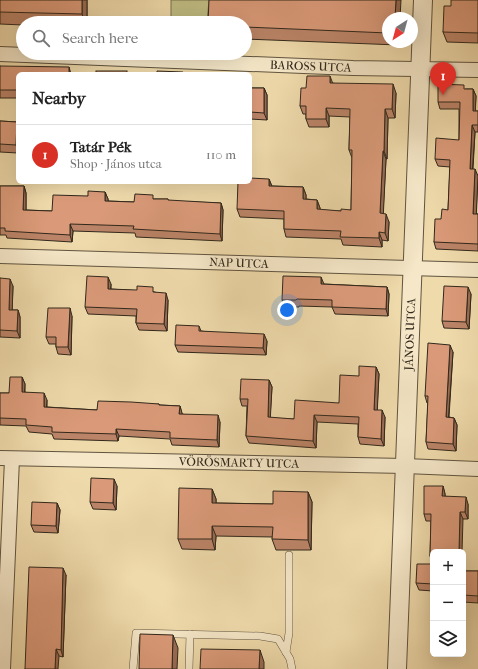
<!DOCTYPE html>
<html lang="en">
<head>
<meta charset="utf-8">
<style>
  :root { --surface:#fff; --page:#f6f6f6; --text:#222; --muted:#767676; --line:#e0e0e0; --accent:#d93025 }
  body { margin:0; font-family:"IM FELL French Canon",serif; background:var(--page); color:var(--text) }
  .controls { position:absolute; right:12px; bottom:12px; display:grid; overflow:hidden; border-radius:6px; box-shadow:0 4px 16px #0002 }
  .controls button { width:36px; height:36px; display:grid; place-items:center; padding:0; border:0; border-bottom:1px solid var(--line); background:var(--surface); color:var(--text); font:20px sans-serif }
  .compass { position:absolute; left:382px; top:12px; width:36px; height:36px; border-radius:50%; background:var(--surface); box-shadow:0 4px 16px #0002; rotate:216deg }
  .you { position:absolute; left:287px; top:310px; width:14px; height:14px; margin:-10px; border:3px solid #fff; border-radius:50%; background:#1a73e8; box-shadow:0 0 0 6px #1a73e833 }
  .badge { display:grid; place-items:center; width:26px; height:26px; border-radius:50%; background:var(--accent); color:#fff; font-size:13px; font-weight:700 }
  .pin { position:absolute; translate:-50% -33px; filter:drop-shadow(0 1px 2px #0008) }
  .pin::after { content:''; position:absolute; top:21px; width:14px; height:12px; background:inherit; clip-path:polygon(0 0,100% 0,50% 100%) }
  .list { margin:0; padding:0; list-style:none }
  h2 { display:flex; justify-content:space-between; align-items:center; height:52px; margin:0; padding:0 16px; font-size:17px }
  h2 small { font-size:13px; font-weight:400; color:var(--muted) }
  .list li { display:grid; grid-template-columns:26px 1fr auto; gap:12px; align-items:center; box-sizing:border-box; height:60px; padding:0 16px; border-top:1px solid var(--line) }
  .list b { display:block; font-size:15px; white-space:nowrap }
  .list p { margin:0; font-size:13px; white-space:nowrap; color:var(--muted) }
  .list em { font-size:13px; font-style:normal; color:var(--muted) }
  .icon { flex:none; width:22px; height:22px; fill:none; stroke:currentColor; stroke-width:2; stroke-linecap:round; stroke-linejoin:round }
  .map { position:relative; flex:none; width:478px; height:669px; overflow:hidden }
  .search { position:absolute; background:var(--surface); box-shadow:0 4px 16px #0002; left:16px; top:16px; width:236px; height:44px; display:flex; align-items:center; gap:10px; box-sizing:border-box; padding:0 14px; border-radius:22px; color:var(--muted); font-size:15px }
  .panel { position:absolute; background:var(--surface); box-shadow:0 4px 16px #0002; left:16px; top:72px; width:236px; height:112px; border-radius:6px }
  .map>svg:first-child { display:block }
  .green { fill:#bfbe84; stroke:#787350 }
  .lines { fill:none; stroke-linecap:round; stroke-linejoin:round }
  .service-casing { stroke:#60543f; stroke-width:8 }
  .minor-casing { stroke:#60543f; stroke-width:16 }
  .tertiary-casing { stroke:#60543f; stroke-width:20 }
  .service { stroke:#f5e7c8; stroke-width:7 }
  .minor { stroke:#f5e7c8; stroke-width:14 }
  .tertiary { stroke:#f5e7c8; stroke-width:18 }
  .wall { fill:#bb8468; stroke:#31281b }
  .shaded-wall { fill:#996c55; stroke:#31281b }
  .building { fill:#da9a79; stroke:#31281b }
  .labels { text-anchor:middle; dominant-baseline:central; stroke-width:3; stroke-linejoin:round; paint-order:stroke }
  .street-label { font-size:12px; fill:#31281b; stroke:#f5e7c8 }
</style>
</head>
<body>
<div class="map">
<svg width="478" height="669" viewBox="0 0 478 669">
  <rect width="100%" height="100%" fill="#efdaab"/>
  <filter id="stains"><feTurbulence type="fractalNoise" baseFrequency=".005" numOctaves="4"/><feColorMatrix values="0 0 0 0 .2 0 0 0 0 .09 0 0 0 0 .02 0 0 0 .5 -.17"/></filter>
  <radialGradient id="worn" r=".72"><stop offset=".6" stop-color="#630" stop-opacity="0"/><stop offset="1" stop-color="#630" stop-opacity=".3"/></radialGradient>
  <polygon class="green" points="171,0 209,0 207,23 171,23"/>
  <g class="lines">
    <defs>
      <g id="service">
        <polyline points="286,652 289,633 289,555"/>
        <polyline points="133,669 136,633 260,636 278,639 290,659 292,669"/>
        <polyline points="189,669 190,634"/>
      </g>
      <g id="minor">
        <path id="s1" d="M0 54 353 68 478 70"/>
        <path id="s2" d="M0 256 478 270"/>
        <path id="s3" d="M0 458 405 466 478 469"/>
        <polyline points="3,669 12,459"/>
      </g>
      <g id="tertiary">
        <path id="s4" d="M397 669 423 0"/>
      </g>
    </defs>
    <use href="#service" class="service-casing"/>
    <use href="#minor" class="minor-casing"/>
    <use href="#tertiary" class="tertiary-casing"/>
    <use href="#service" class="service"/>
    <use href="#minor" class="minor"/>
    <use href="#tertiary" class="tertiary"/>
  </g>
  <g class="wall">
    <polygon points="0,0 87,0 87,23 23,23 23,25 0,24"/>
    <polygon points="478,0 478,43 447,42 443,32 451,6"/>
    <polygon points="388,18 388,42 399,42 398,45 245,39 245,23"/>
    <polygon points="0,66 18,74 18,98 0,98"/>
    <polygon points="332,83 396,93 395,118 388,118 387,159 386,159 383,213 389,222 388,241 382,240 382,247 343,245 341,239 286,237 284,229 284,219 240,217 237,209 269,179 272,186 303,187 306,195 306,199 317,200 320,208 320,210 341,211 351,210 352,158 349,150 350,117 329,116 329,127 309,127 306,119 306,114 303,114 300,106 306,88"/>
    <polygon points="250,88 264,88 267,95 267,120 250,119"/>
    <polygon points="466,89 473,89 476,96 475,111 478,111 478,132 475,132 473,169 478,176 476,214 478,214 478,251 436,249 434,242 441,219 448,210 450,167 438,166 435,159 459,140 459,109 440,109 438,102"/>
    <polygon points="0,121 17,122 18,124 18,153 0,152"/>
    <polygon points="0,186 24,186 26,193 26,210 52,211 88,196 105,192 108,199 108,201 134,202 154,199 168,199 168,201 221,203 223,210 222,241 136,237 135,233 73,231 72,242 7,238 6,235 0,235"/>
    <polygon points="0,278 13,286 12,310 18,310 20,317 20,338 0,337"/>
    <polygon points="111,284 111,289 155,292 168,300 167,331 139,330 136,323 136,316 88,314 85,307"/>
    <polygon points="324,284 387,287 389,294 388,316 335,314 332,307 299,306 299,307 285,307 282,300"/>
    <polygon points="471,294 469,329 444,328 442,321"/>
    <polygon points="72,316 71,355 58,354 56,347 56,344 49,344 46,337"/>
    <polygon points="199,326 201,331 267,341 266,355 178,352 175,345"/>
    <polygon points="453,352 449,417 454,418 457,425 456,451 428,449 426,442 428,403 427,403 425,396"/>
    <polygon points="376,367 379,374 377,410 385,417 384,446 360,444 358,437 358,424 317,422 316,448 249,443 246,436 247,406 242,406 240,399 269,380 272,387 270,418 294,419 339,403 359,376"/>
    <polygon points="22,377 25,384 25,392 47,400 47,407 97,410 159,404 160,405 180,406 182,414 220,422 219,447 172,445 170,439 119,436 118,441 54,439 52,434 29,432 26,426 0,425 0,393 9,393"/>
    <polygon points="117,486 116,510 93,509 90,502"/>
    <polygon points="443,486 445,494 445,496 468,504 468,519 463,519 433,552 433,563 432,563 430,556 431,521 426,521 424,514"/>
    <polygon points="212,489 216,499 216,503 273,504 308,492 312,502 311,550 276,550 272,539 273,537 216,536 215,550 182,549 178,539"/>
    <polygon points="57,503 60,510 58,533 34,532 31,525"/>
    <polygon points="433,564 433,591 419,590 416,583"/>
    <polygon points="463,571 478,571 478,603 463,602"/>
    <polygon points="66,575 63,657 59,656 25,669"/>
  </g>
  <g class="shaded-wall">
    <polygon points="82,0 87,0 87,23 85,23 82,14"/>
    <polygon points="396,0 401,0 400,18 395,18"/>
    <polygon points="69,67 71,74 69,74"/>
    <polygon points="330,76 333,84 330,83"/>
    <polygon points="393,84 396,93 395,118 392,109"/>
    <polygon points="264,88 267,95 267,120 264,113"/>
    <polygon points="473,89 476,96 475,118 473,111"/>
    <polygon points="326,108 329,116 329,127 326,119"/>
    <polygon points="385,109 388,118 387,159 384,151"/>
    <polygon points="17,122 18,124 18,149 16,145"/>
    <polygon points="472,125 475,132 472,176 470,169"/>
    <polygon points="383,151 386,159 383,221 380,213"/>
    <polygon points="475,169 478,176 476,221 473,214"/>
    <polygon points="269,179 272,187 269,186"/>
    <polygon points="24,186 26,193 26,217 23,210"/>
    <polygon points="303,187 306,195 306,207 303,199"/>
    <polygon points="105,192 108,199 108,208 105,201"/>
    <polygon points="317,200 320,208 320,218 317,209"/>
    <polygon points="221,203 223,210 222,241 220,234"/>
    <polygon points="386,214 389,222 388,241 385,233"/>
    <polygon points="70,224 73,231 72,242 70,235"/>
    <polygon points="379,232 382,240 382,247 379,238"/>
    <polygon points="108,277 111,284 110,296 108,289"/>
    <polygon points="321,277 324,284 323,291 321,284"/>
    <polygon points="10,279 13,286 12,317 9,310"/>
    <polygon points="387,287 389,294 388,316 386,309"/>
    <polygon points="468,287 471,294 469,329 466,322"/>
    <polygon points="166,293 168,300 167,331 164,324"/>
    <polygon points="70,308 72,316 71,355 68,347"/>
    <polygon points="18,310 20,317 20,338 17,331"/>
    <polygon points="264,334 267,341 266,355 263,348"/>
    <polygon points="450,345 453,352 448,424 446,417"/>
    <polygon points="376,367 379,374 377,417 374,410"/>
    <polygon points="22,377 25,384 24,399 22,392"/>
    <polygon points="269,380 272,387 270,424 268,417"/>
    <polygon points="44,393 47,400 46,414 44,407"/>
    <polygon points="180,406 182,413 182,421 179,414"/>
    <polygon points="382,410 385,417 384,446 381,439"/>
    <polygon points="218,415 220,422 219,447 217,440"/>
    <polygon points="314,415 317,422 316,448 313,441"/>
    <polygon points="454,418 457,425 456,451 453,444"/>
    <polygon points="116,429 119,436 118,441 116,434"/>
    <polygon points="114,479 117,486 116,510 113,503"/>
    <polygon points="443,486 445,494 445,503 442,496"/>
    <polygon points="212,489 216,499 216,513 212,503"/>
    <polygon points="308,492 312,502 311,550 308,540"/>
    <polygon points="466,497 468,504 468,519 465,512"/>
    <polygon points="57,503 60,510 58,533 56,526"/>
    <polygon points="460,512 463,519 462,552 459,552"/>
    <polygon points="212,526 216,536 215,550 212,539"/>
    <polygon points="63,568 66,575 63,657 61,650"/>
    <polygon points="173,635 178,648 177,669 172,669"/>
    <polygon points="56,649 59,656 58,669 55,669"/>
    <polygon points="260,650 264,662 264,669 259,669"/>
  </g>
  <g class="building">
    <polygon points="0,0 82,0 82,14 0,12"/>
    <polygon points="209,0 396,0 395,18 388,18 388,33 245,27 245,23 208,23"/>
    <polygon points="451,0 478,0 478,33 443,32 444,6 451,6"/>
    <polygon points="0,66 69,67 69,74 18,74 18,90 0,90"/>
    <rect x="96" y="71" width="31" height="3"/>
    <polygon points="157,71 183,72 183,74 157,74"/>
    <polygon points="307,76 330,76 330,83 393,84 392,109 385,109 384,151 383,151 380,213 386,214 385,233 379,232 379,238 340,237 341,231 284,229 284,211 237,209 238,182 250,182 250,178 269,179 269,186 303,187 303,199 317,200 317,209 341,211 341,209 351,210 352,150 349,150 350,109 326,108 326,119 306,119 306,106 300,106 301,88 306,88"/>
    <polygon points="438,84 464,85 464,89 473,89 473,111 478,111 478,125 472,125 470,169 475,169 473,214 478,214 478,244 434,242 435,219 441,219 442,209 448,210 450,160 435,159 436,138 459,140 460,102 438,102"/>
    <polygon points="250,88 264,88 264,113 250,112"/>
    <polygon points="0,121 17,122 16,145 0,144"/>
    <polygon points="0,186 24,186 23,210 52,211 53,195 88,196 88,191 105,192 105,201 134,202 135,194 153,195 153,199 168,199 168,200 221,203 220,234 133,229 134,226 70,224 70,235 5,231 5,228 0,228"/>
    <polygon points="87,276 108,277 108,289 137,290 137,286 153,287 153,292 166,293 164,324 136,323 137,309 85,307"/>
    <polygon points="283,276 321,277 321,284 387,287 386,309 332,307 332,300 297,299 296,300 282,300"/>
    <polygon points="0,278 10,279 9,310 18,310 17,331 0,330"/>
    <polygon points="444,286 468,287 466,322 442,321"/>
    <polygon points="48,308 70,308 68,347 56,347 56,337 46,337"/>
    <polygon points="176,325 199,326 199,331 264,334 263,348 175,345"/>
    <polygon points="428,343 450,345 446,417 454,418 453,444 426,442 428,396 425,396"/>
    <polygon points="359,366 376,367 374,410 382,410 381,439 358,437 359,417 314,415 313,441 246,436 248,399 240,399 241,379 269,380 268,417 294,419 295,400 339,403 340,375 359,376"/>
    <polygon points="10,377 22,377 22,392 44,393 44,407 97,410 98,401 131,402 159,404 159,405 180,406 179,414 218,415 217,440 170,438 170,432 116,429 116,434 52,432 52,427 26,425 26,419 0,418 0,393 9,393"/>
    <polygon points="91,478 114,479 113,503 90,502"/>
    <polygon points="424,486 443,486 442,496 466,497 465,512 460,512 459,552 433,552 433,556 430,556 431,514 424,514"/>
    <polygon points="179,488 212,489 212,503 273,504 273,491 308,492 308,540 272,539 273,527 212,526 212,539 178,539"/>
    <polygon points="32,502 57,503 56,526 31,525"/>
    <polygon points="417,564 433,564 433,584 416,583"/>
    <polygon points="29,567 63,568 61,650 56,649 55,669 25,669"/>
    <polygon points="463,571 478,571 478,596 463,595"/>
    <polygon points="140,634 173,635 172,669 139,669"/>
    <polygon points="201,649 260,650 259,669 200,669"/>
  </g>
  <g class="labels">
    <g class="street-label">
      <text stroke="none"><textPath href="#s1" startOffset="311">BAROSS UTCA</textPath></text>
      <text stroke="none"><textPath href="#s2" startOffset="239">NAP UTCA</textPath></text>
      <text stroke="none"><textPath href="#s4" startOffset="335">JÁNOS UTCA</textPath></text>
      <text stroke="none"><textPath href="#s3" startOffset="239">VÖRÖSMARTY UTCA</textPath></text>
    </g>
  </g>
  <rect width="100%" height="100%" filter="url(#stains)"/>
  <rect width="100%" height="100%" fill="url(#worn)"/>
</svg>
<div class="controls">
<button>+</button>
<button>−</button>
<button><svg class="icon" aria-label="layers" viewBox="0 0 24 24"><path d="M12 4l9 5-9 5-9-5zM3 14l9 5 9-5"/></svg></button>
</div>
<svg class="compass" viewBox="-18 -18 36 36"><path d="M0-13l5 13h-10z" fill="#e53935"/><path d="M0 13l5-13h-10z" fill="#767676"/></svg>
<div class="you"></div>
<div class="pin badge" style="left:443px;top:95px">1</div>
<div class="search"><svg class="icon" aria-label="search" viewBox="0 0 24 24"><circle cx="10" cy="10" r="6"/><path d="M15 15l6 6"/></svg>Search here</div>
<section class="panel">
<h2>Nearby<small></small></h2>
<ul class="list">
<li><span class="badge">1</span><div><b>Tatár Pék</b><p>Shop · János utca</p></div><em>110 m</em></li>
</ul>
</section>
</div>
</body>
</html>
